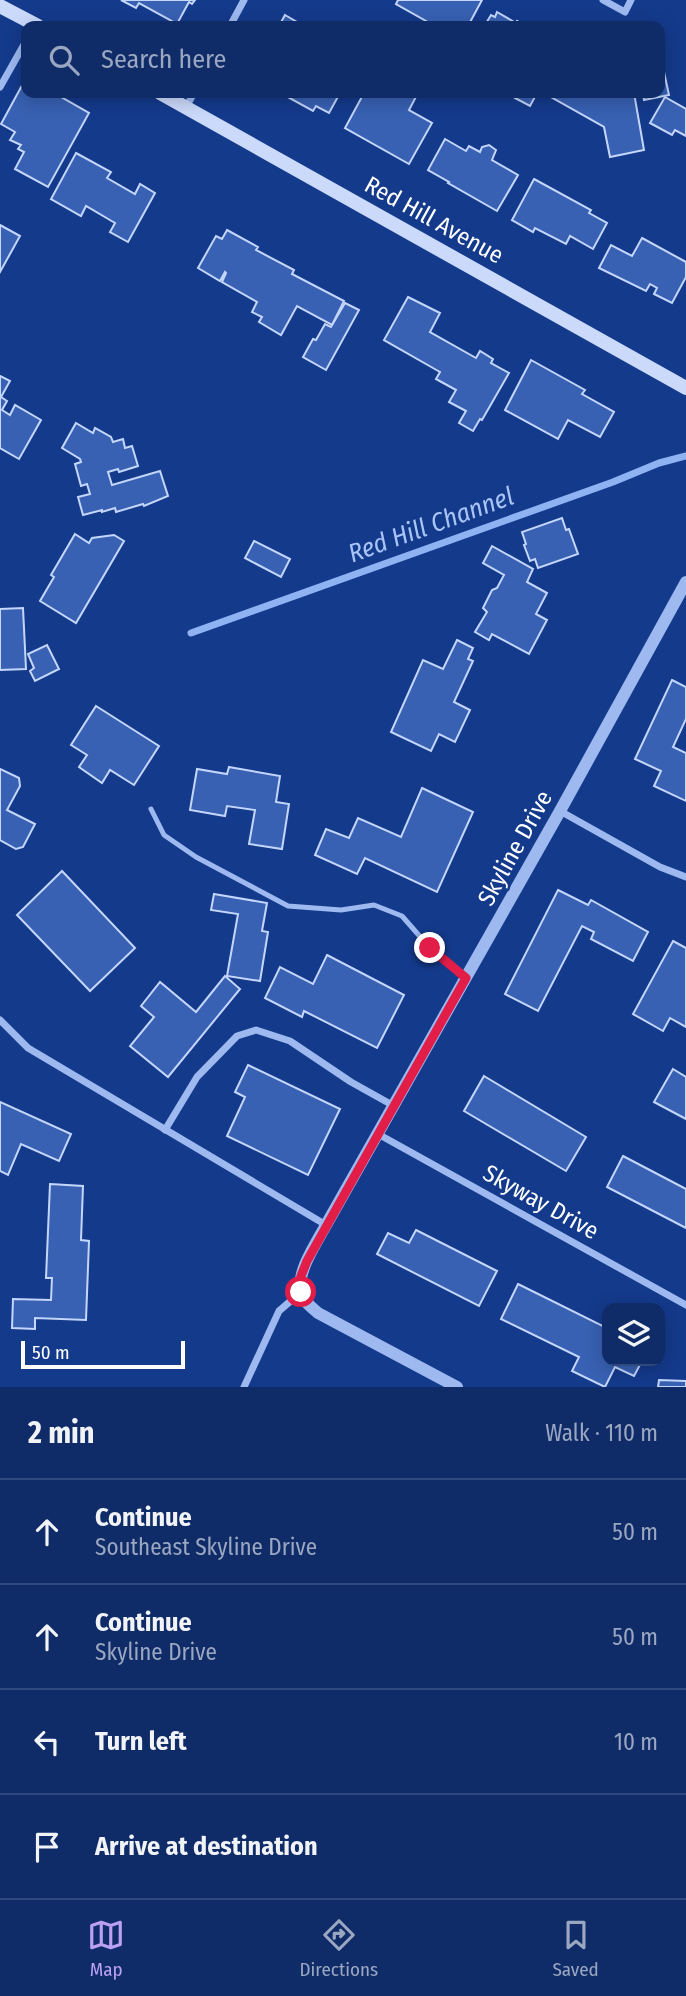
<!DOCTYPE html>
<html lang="en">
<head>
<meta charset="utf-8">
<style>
  :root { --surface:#0f2c69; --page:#18346f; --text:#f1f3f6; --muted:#9ba7c0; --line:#2f487d; --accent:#bca0f2 }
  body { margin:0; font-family:"Fira Sans Condensed",sans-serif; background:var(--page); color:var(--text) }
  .controls { position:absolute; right:21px; bottom:21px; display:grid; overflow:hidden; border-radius:14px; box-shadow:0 4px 18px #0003 }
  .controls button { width:63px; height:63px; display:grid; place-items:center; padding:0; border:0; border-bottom:2px solid var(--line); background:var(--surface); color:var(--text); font:35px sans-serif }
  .scale { position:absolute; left:21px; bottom:18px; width:164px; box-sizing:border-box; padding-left:7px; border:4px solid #fff; border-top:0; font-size:19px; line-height:24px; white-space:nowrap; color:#fff; -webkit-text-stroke:5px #143a8c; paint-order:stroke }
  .stop { position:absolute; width:21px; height:21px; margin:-16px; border:5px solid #e11d48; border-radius:50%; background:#fff }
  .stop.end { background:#e11d48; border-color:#fff; box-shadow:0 2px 7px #0008 }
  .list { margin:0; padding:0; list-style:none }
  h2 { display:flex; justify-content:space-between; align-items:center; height:91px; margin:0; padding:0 28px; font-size:30px }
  h2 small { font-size:23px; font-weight:400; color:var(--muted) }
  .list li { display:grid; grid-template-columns:46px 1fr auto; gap:21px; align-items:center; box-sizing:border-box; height:105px; padding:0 28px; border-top:2px solid var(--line) }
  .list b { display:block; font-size:26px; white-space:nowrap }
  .list p { margin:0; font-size:23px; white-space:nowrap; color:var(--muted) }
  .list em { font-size:23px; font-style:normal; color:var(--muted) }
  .icon { flex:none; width:38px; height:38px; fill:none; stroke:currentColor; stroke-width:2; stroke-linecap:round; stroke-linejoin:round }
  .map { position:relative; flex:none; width:686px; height:1387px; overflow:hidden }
  .search { position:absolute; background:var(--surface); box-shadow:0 4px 18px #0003; left:21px; right:21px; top:21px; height:77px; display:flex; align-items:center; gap:18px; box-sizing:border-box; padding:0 24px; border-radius:14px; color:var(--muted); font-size:26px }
  .sheet { height:511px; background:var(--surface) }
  nav { display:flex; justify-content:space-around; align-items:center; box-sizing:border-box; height:98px; border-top:2px solid var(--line); background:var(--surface); font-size:19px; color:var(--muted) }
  nav a { display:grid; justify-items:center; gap:4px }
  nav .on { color:var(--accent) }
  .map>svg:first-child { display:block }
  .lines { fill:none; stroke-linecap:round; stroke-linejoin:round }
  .stream { stroke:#8fb2f3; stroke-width:7 }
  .building { fill:#3861b3; stroke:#c4d6fc; stroke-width:2 }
  .service { stroke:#9db9f0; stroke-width:5 }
  .minor { stroke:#9db9f0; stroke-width:7 }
  .tertiary { stroke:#9db9f0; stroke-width:12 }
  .secondary { stroke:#cbdafb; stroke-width:14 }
  .route { stroke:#e11d48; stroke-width:9 }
  .labels { text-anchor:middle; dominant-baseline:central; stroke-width:5; stroke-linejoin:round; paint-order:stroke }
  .street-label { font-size:24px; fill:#fff; stroke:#143a8c }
  .water-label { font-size:26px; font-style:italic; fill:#a9c4f7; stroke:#143a8c }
</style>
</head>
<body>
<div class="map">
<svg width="686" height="1387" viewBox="0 0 686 1387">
  <rect width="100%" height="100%" fill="#143a8c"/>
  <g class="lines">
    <polyline class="stream" points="191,633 613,482 659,463 686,456"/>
  </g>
  <g class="building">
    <polygon points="121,0 195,0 192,4 189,2 177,24 139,3 136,8"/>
    <polygon points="398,0 482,0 468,26 435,26 396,4"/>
    <polygon points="497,12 516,23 517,21 526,26 485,25 491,15 495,17"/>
    <polygon points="285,15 304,26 279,26"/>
    <polygon points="664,72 669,95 644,100 643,93 660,93 660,73"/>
    <polygon points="26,78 26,93 54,93 89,113 48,187 15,169 24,152 18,149 21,145 10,140 15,132 1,124"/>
    <polygon points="286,93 340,93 329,113 316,106 313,111 284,95"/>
    <polygon points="364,93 418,93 409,110 432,123 409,164 345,128"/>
    <polygon points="518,93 537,93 530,106 515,98"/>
    <polygon points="553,93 634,93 644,150 610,157 604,127 551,97"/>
    <polygon points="665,97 686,109 686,136 675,130 672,135 650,123"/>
    <polygon points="445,139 466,151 469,146 480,152 482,147 489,145 496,150 492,160 518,175 497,211 448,183 449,182 428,170"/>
    <polygon points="76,153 111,172 107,178 135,194 140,184 155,193 128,242 110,232 115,223 86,206 81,216 51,199"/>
    <polygon points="534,179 591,210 589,213 607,223 593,249 570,236 566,244 535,228 533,232 512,220"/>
    <polygon points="0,225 20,236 0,272"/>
    <polygon points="227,230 258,247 256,250 294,270 292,274 344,301 332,325 297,306 281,335 259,322 262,317 252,312 257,302 222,282 226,273 225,272 220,281 198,268 216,236 222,239"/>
    <polygon points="642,238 686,262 686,277 672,303 654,294 657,288 650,284 646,291 599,268 611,245 632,256"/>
    <polygon points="408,297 440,313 430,332 476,358 480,351 493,359 491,363 509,373 482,420 480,419 473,431 459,423 466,411 449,402 456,390 436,379 440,372 384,340"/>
    <polygon points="345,303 359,310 326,370 303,357 313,339 316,340 325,324 331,327"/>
    <polygon points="531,360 585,390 582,394 614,412 600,437 568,420 558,439 505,410"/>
    <polygon points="0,376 10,381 1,397 7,401 2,410 10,415 15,405 41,420 19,459 0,448"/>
    <polygon points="76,423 93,433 95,428 111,437 113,442 123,439 125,448 132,446 138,466 119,472 118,469 108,472 112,485 160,471 168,496 144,506 143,504 116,512 115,508 102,512 102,510 83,515 78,497 90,494 87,484 81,486 75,464 81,462 80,459 62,448"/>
    <polygon points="562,518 566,530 569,529 578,554 538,568 535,559 530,561 524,545 526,544 522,532"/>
    <polygon points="75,534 89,543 92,538 114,535 124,541 76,623 40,601 54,577 51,575"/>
    <polygon points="254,541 290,559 281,577 245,558"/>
    <polygon points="492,546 533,569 527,582 547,593 536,614 547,620 529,654 492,634 489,640 475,632 487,612 483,608 492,590 497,588 504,575 483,563"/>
    <polygon points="23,608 26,669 0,670 0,609"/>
    <polygon points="457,640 473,648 468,659 473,661 454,702 470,710 455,742 439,734 431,751 391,732 423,660 443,669"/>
    <polygon points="47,645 59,669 35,681 30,671 34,668 28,654"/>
    <polygon points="672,680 686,687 686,719 673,747 686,753 686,801 654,786 661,771 635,759"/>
    <polygon points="96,706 159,746 134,785 110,770 102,783 79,767 87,755 71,745"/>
    <polygon points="229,767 280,776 276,802 289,804 282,849 249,844 255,810 227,806 225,816 190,810 197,769 227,774"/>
    <polygon points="0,769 19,778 20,786 7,810 35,824 23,847 16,849 0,840"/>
    <polygon points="422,788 473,812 437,892 365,858 357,874 315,855 326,829 349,838 358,818 401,837"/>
    <polygon points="62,871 135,948 90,991 17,915"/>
    <polygon points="558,890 588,905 591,900 648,932 633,961 591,939 594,932 582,926 538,1011 505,994"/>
    <polygon points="214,894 267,903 262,931 268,932 260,981 227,976 238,914 211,910"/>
    <polygon points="673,941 686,948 686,1027 670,1018 663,1031 633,1014"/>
    <polygon points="327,955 404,995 377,1048 304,1011 302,1017 265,998 280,967 313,984"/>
    <polygon points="225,976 240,989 168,1077 130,1046 154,1017 141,1006 160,982 196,1012"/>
    <polygon points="248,1065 340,1109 308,1175 227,1136 245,1097 235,1092"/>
    <polygon points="673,1069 686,1077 686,1119 654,1102"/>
    <polygon points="484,1076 586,1137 566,1171 464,1111"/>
    <polygon points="0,1102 71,1134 59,1161 21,1144 8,1175 0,1171"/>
    <polygon points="623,1156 686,1189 686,1228 607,1187"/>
    <polygon points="50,1184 83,1186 81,1240 89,1241 86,1320 35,1318 35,1329 12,1328 13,1299 51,1300 52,1278 46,1278"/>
    <polygon points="416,1230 497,1271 479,1306 377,1254 388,1233 409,1243"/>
    <polygon points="518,1284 607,1328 607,1361 642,1361 634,1376 615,1367 605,1387 572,1371 579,1357 501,1319"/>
    <polygon points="659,1380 686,1381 686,1387 658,1387"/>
  </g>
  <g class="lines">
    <polyline class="service" points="151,809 164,835 196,857 288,906 341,910 374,905 402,916 430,948 466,978"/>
    <g class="minor">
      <polyline points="603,0 625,12 631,0"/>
      <polyline points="230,26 244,0"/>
      <polyline points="0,87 26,41"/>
      <polyline points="186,107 194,93"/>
      <polyline points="560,811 660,867 686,877"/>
      <polyline points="0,1020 28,1048 326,1225"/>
      <polyline points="165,1130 197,1077 237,1036 256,1030 290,1041 351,1082 394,1106"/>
      <polyline points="378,1134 686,1305"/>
      <polyline points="244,1387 279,1311 301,1292"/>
    </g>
    <path class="tertiary" d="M457 1387 318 1313C311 1307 303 1301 301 1292 296 1272 317 1242 326 1225L560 811 686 582"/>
    <g class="secondary">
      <polyline points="0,6 38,26"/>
      <polyline points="160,93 686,388"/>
    </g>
  </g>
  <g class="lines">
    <polyline class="route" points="301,1292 301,1276 307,1261 466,978 430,948"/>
  </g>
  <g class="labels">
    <g class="street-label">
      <text transform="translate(434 220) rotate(29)">Red Hill Avenue</text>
      <text transform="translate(515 848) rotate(-61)">Skyline Drive</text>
      <text transform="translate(541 1202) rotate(29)">Skyway Drive</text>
    </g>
    <g class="water-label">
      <text transform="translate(431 525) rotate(-20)">Red Hill Channel</text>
    </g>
  </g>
</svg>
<div class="controls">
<button><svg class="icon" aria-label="layers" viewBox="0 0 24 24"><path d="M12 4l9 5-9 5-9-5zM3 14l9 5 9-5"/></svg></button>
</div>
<div class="scale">50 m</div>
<div class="stop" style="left:301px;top:1292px"></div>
<div class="stop end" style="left:430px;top:948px"></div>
<div class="search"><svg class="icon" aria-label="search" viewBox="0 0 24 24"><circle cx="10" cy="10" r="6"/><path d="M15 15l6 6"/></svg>Search here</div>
</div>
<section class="sheet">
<h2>2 min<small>Walk · 110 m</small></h2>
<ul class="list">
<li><svg class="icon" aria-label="ahead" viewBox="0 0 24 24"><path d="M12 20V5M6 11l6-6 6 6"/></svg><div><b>Continue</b><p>Southeast Skyline Drive</p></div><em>50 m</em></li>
<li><svg class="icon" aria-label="ahead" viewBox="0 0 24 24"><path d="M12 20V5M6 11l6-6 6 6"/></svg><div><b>Continue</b><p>Skyline Drive</p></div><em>50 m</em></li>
<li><svg class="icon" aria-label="left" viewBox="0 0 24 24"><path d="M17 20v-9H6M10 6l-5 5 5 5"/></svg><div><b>Turn left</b></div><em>10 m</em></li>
<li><svg class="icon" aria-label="arrive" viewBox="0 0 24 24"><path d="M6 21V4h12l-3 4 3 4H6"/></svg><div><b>Arrive at destination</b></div></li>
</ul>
</section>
<nav>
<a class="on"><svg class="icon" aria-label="map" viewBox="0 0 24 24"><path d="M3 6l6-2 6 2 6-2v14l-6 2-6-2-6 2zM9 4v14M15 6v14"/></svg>Map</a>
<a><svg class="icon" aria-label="directions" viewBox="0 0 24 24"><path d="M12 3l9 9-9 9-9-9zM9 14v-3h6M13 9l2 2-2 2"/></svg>Directions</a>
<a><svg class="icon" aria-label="saved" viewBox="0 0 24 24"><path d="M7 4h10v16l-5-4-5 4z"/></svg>Saved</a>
</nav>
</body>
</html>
